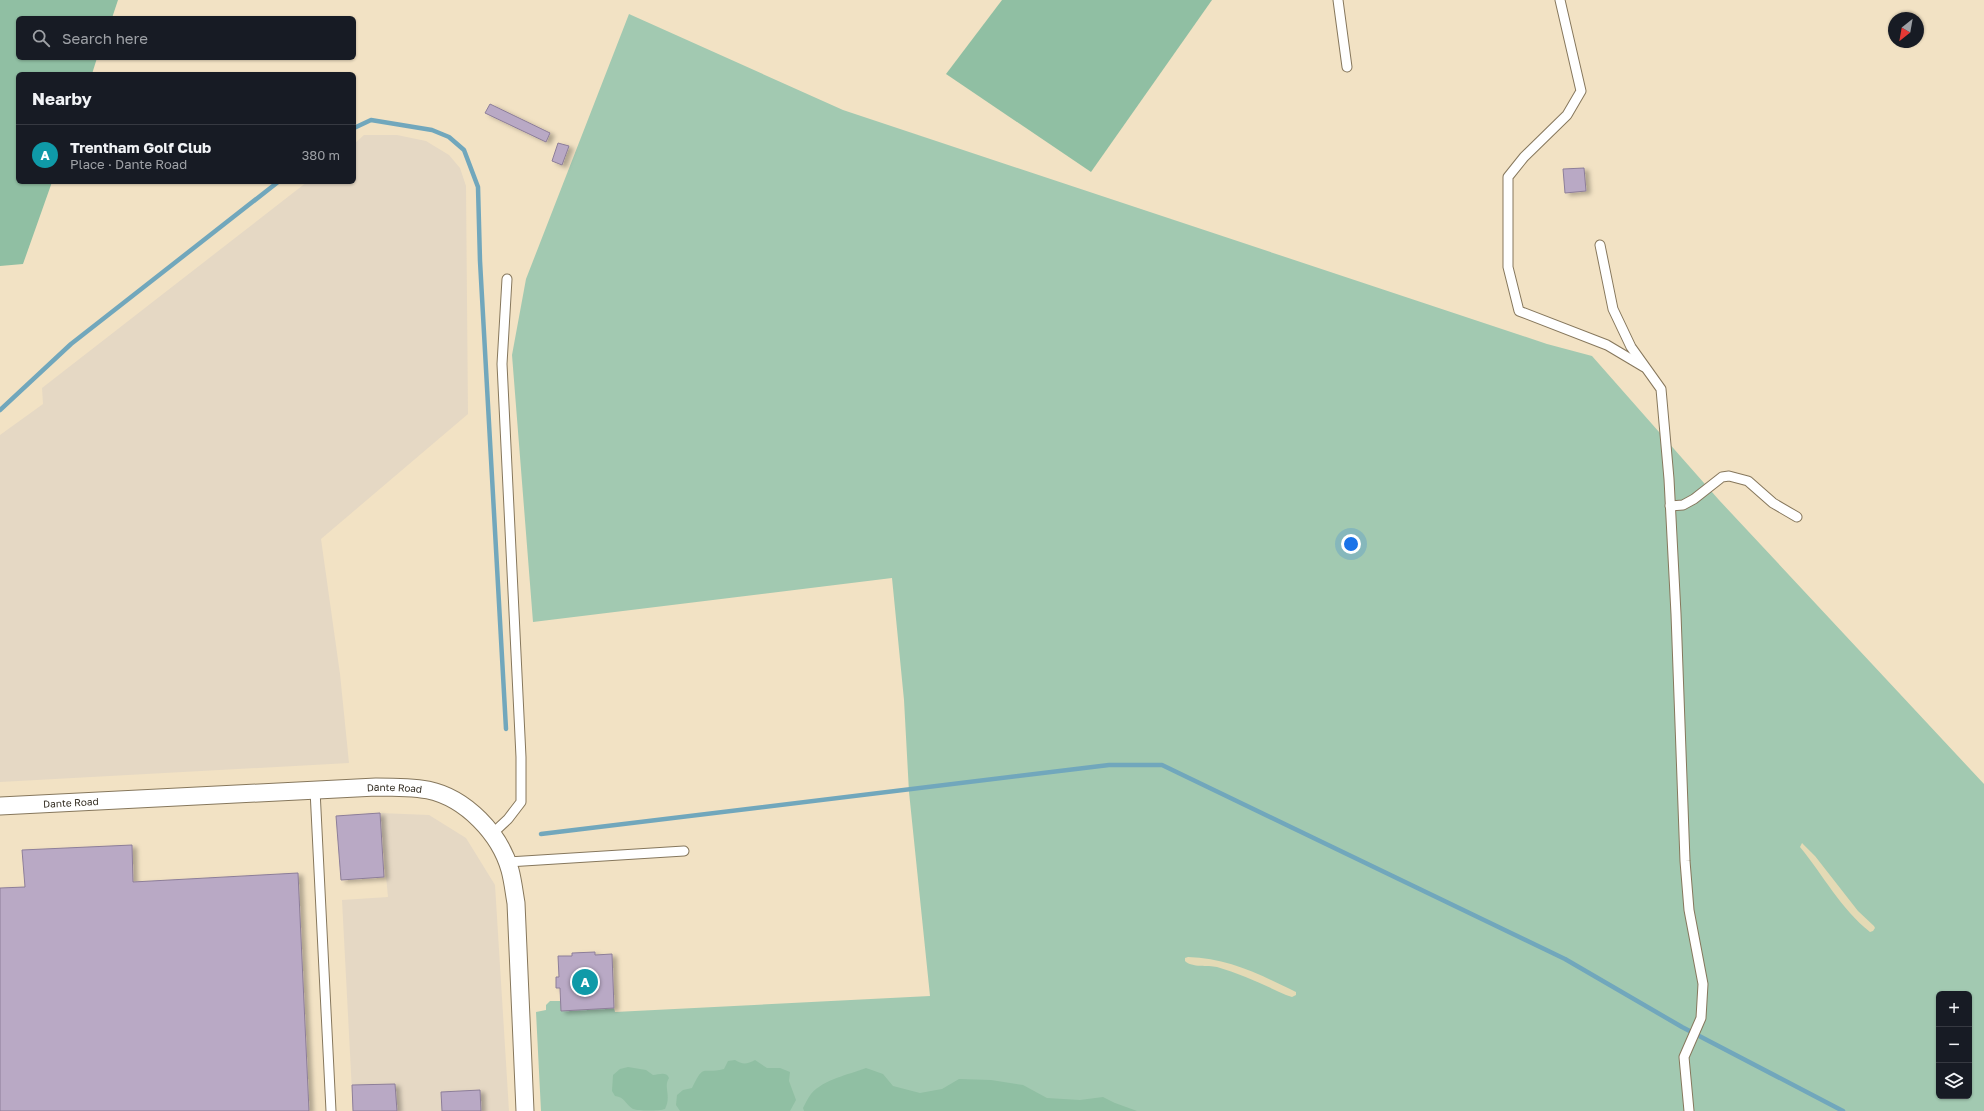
<!DOCTYPE html>
<html lang="en">
<head>
<meta charset="utf-8">
<style>
  :root { --surface:#171b24; --page:#20242c; --text:#f1f3f6; --muted:#9ea1a6; --line:#363941; --accent:#ce3f42 }
  body { margin:0; font-family:"Golos Text",sans-serif; background:var(--page); color:var(--text) }
  .controls { position:absolute; right:12px; bottom:12px; display:grid; overflow:hidden; border-radius:6px; box-shadow:0 1px 3px #0004 }
  .controls button { width:36px; height:36px; display:grid; place-items:center; padding:0; border:0; border-bottom:1px solid var(--line); background:var(--surface); color:var(--text); font:20px sans-serif }
  .compass { position:absolute; left:1888px; top:12px; width:36px; height:36px; border-radius:50%; background:var(--surface); box-shadow:0 1px 3px #0004; rotate:211deg }
  .you { position:absolute; left:1351px; top:544px; width:14px; height:14px; margin:-10px; border:3px solid #fff; border-radius:50%; background:#1a73e8; box-shadow:0 0 0 6px #1a73e833 }
  .badge { display:grid; place-items:center; width:26px; height:26px; border-radius:50%; background:var(--accent); color:#fff; font-size:13px; font-weight:700 }
  .pin { position:absolute; translate:-50% -50%; border:2px solid #fff; box-shadow:0 1px 4px #0006 }
  .list { margin:0; padding:0; list-style:none }
  h2 { display:flex; justify-content:space-between; align-items:center; height:52px; margin:0; padding:0 16px; font-size:17px }
  h2 small { font-size:13px; font-weight:400; color:var(--muted) }
  .list li { display:grid; grid-template-columns:26px 1fr auto; gap:12px; align-items:center; box-sizing:border-box; height:60px; padding:0 16px; border-top:1px solid var(--line) }
  .list b { display:block; font-size:15px; white-space:nowrap }
  .list p { margin:0; font-size:13px; white-space:nowrap; color:var(--muted) }
  .list em { font-size:13px; font-style:normal; color:var(--muted) }
  .icon { flex:none; width:22px; height:22px; fill:none; stroke:currentColor; stroke-width:2; stroke-linecap:round; stroke-linejoin:round }
  .map { position:relative; flex:none; width:1984px; height:1111px; overflow:hidden }
  .search { position:absolute; background:var(--surface); box-shadow:0 1px 3px #0004; left:16px; top:16px; width:340px; height:44px; display:flex; align-items:center; gap:10px; box-sizing:border-box; padding:0 14px; border-radius:6px; color:var(--muted); font-size:15px }
  .panel { position:absolute; background:var(--surface); box-shadow:0 1px 3px #0004; left:16px; top:72px; width:340px; height:112px; border-radius:6px }
  .map>svg:first-child { display:block }
  .industrial { fill:#e5d8c4 }
  .green { fill:#a2c9b1; fill-rule:evenodd }
  .forest { fill:#90bfa3 }
  .sand { fill:#e4dab5 }
  .lines { fill:none; stroke-linecap:round; stroke-linejoin:round }
  .stream { stroke:#71a7bc; stroke-width:4.5 }
  .building { fill:#b9a9c5; stroke:#8d7e99; filter:url(#shadow) }
  .service-casing { stroke:#86775c; stroke-width:11 }
  .minor-casing { stroke:#86775c; stroke-width:19 }
  .service { stroke:#fff; stroke-width:9 }
  .minor { stroke:#fff; stroke-width:17 }
  .labels { text-anchor:middle; dominant-baseline:central; stroke-width:3; stroke-linejoin:round; paint-order:stroke }
  .street-label { font-size:10px; fill:#342e23; stroke:#f2e2c4 }
</style>
</head>
<body>
<div class="map">
<svg width="1984" height="1111" viewBox="0 0 1984 1111">
  <defs>
    <filter id="shadow"><feDropShadow dx="4.5" dy="2.5" stdDeviation="2" flood-color="#0004"/></filter>
  </defs>
  <rect width="100%" height="100%" fill="#f2e2c4"/>
  <g class="industrial">
    <polygon points="364,135 397,135 426,141 449,155 460,168 466,186 468,414 321,539 340,674 349,763 0,782 0,435 43,404 42,388 307,182 354,182 354,144"/>
    <polygon points="380,813 429,815 466,838 495,885 509,1111 353,1111 342,900 388,897"/>
  </g>
  <path class="green" d="M629 14 843 110 1547 344 1592 356 1719 500 1984 784V1111H541L536 1012 546 1010V1005L550 1001H561V1011L614 1008 615 1012 930 996 909 792 904 700 892 578 533 622 512 355 526 279ZM1939 994H1969V1096H1939Z"/>
  <g class="forest">
    <polygon points="0,0 118,0 112,18 18,18 18,58 97,58 92,74 18,74 18,182 52,182 23,264 0,266"/>
    <polygon points="1002,0 1212,0 1091,172 946,74"/>
    <path d="M735 1060C743 1065 747 1064 755 1060L767 1068H780L790 1072 789 1081 796 1100 790 1111H680L676 1105 677 1095 683 1090 692 1088C705 1062 701 1075 724 1069L728 1061Z"/>
    <path d="M628 1067 646 1070 653 1075C659 1075 666 1071 669 1078 663 1087 672 1096 665 1109 659 1111 639 1111 633 1109 625 1104 625 1097 615 1096L612 1091 613 1075 620 1069Z"/>
    <path d="M866 1068 883 1074 893 1086 920 1093 942 1089 959 1079 991 1080 1023 1085 1047 1098 1080 1100 1103 1097 1115 1103 1137 1111H804L803 1108C805 1104 808 1098 811 1094 824 1079 848 1075 866 1068Z"/>
  </g>
  <g class="sand">
    <path d="M1802 843 1815 856 1858 911 1874 926 1875 928 1873 931 1870 932C1841 909 1823 875 1800 847Z"/>
    <path d="M1188 957C1226 958 1257 973 1290 989L1296 992V995L1292 997 1286 995C1264 985 1241 974 1217 967 1208 965 1192 968 1185 961V958Z"/>
  </g>
  <g class="lines">
    <g class="stream">
      <polyline points="354,128 371,120 432,130 449,137 464,150 478,187 480,261 506,729"/>
      <polyline points="0,410 71,344 278,182"/>
      <polyline points="541,834 1109,765 1162,765 1565,959 1682,1027 1843,1111"/>
    </g>
  </g>
  <g class="building">
    <polygon points="490,104 550,133 546,142 485,113"/>
    <polygon points="558,143 569,146 562,165 552,161"/>
    <polygon points="1584,168 1586,191 1565,193 1563,169"/>
    <polygon points="380,813 384,877 341,880 336,816"/>
    <polygon points="132,845 133,882 298,873 309,1111 0,1111 0,888 25,887 22,850"/>
    <polygon points="595,952 595,955 612,954 614,1008 561,1011 560,988 556,988 556,977 559,977 558,956 572,956 572,953"/>
    <polygon points="395,1084 397,1111 353,1111 352,1085"/>
    <polygon points="480,1090 481,1111 442,1111 441,1092"/>
  </g>
  <g class="lines">
    <defs>
      <g id="service">
        <polyline points="1338,0 1347,67"/>
        <polyline points="1560,0 1581,91 1567,115 1524,157 1508,177 1508,267 1519,311 1607,345 1644,367"/>
        <polyline points="1600,245 1613,309 1631,347 1661,389 1669,479 1676,614 1685,861 1689,910 1703,984 1701,1018 1684,1057 1689,1111"/>
        <polyline points="1670,506 1683,505 1694,499 1722,477 1729,476 1748,481 1773,503 1797,517"/>
        <polyline points="315,790 331,1111"/>
        <polyline points="492,834 508,819 521,802 521,757 502,364 507,279"/>
        <polyline points="507,862 684,851"/>
      </g>
      <g id="minor">
        <path id="s1" d="M0 806 376 787C394 787 411 787 428 790 466 798 500 834 510 870 513 881 514 892 516 903L525 1111"/>
      </g>
    </defs>
    <use href="#service" class="service-casing"/>
    <use href="#minor" class="minor-casing"/>
    <use href="#service" class="service"/>
    <use href="#minor" class="minor"/>
  </g>
  <g class="labels">
    <g class="street-label">
      <text stroke="none"><textPath href="#s1" startOffset="395">Dante Road</textPath></text>
      <text stroke="none"><textPath href="#s1" startOffset="71">Dante Road</textPath></text>
    </g>
  </g>
</svg>
<div class="controls">
<button>+</button>
<button>−</button>
<button><svg class="icon" aria-label="layers" viewBox="0 0 24 24"><path d="M12 4l9 5-9 5-9-5zM3 14l9 5 9-5"/></svg></button>
</div>
<svg class="compass" viewBox="-18 -18 36 36"><path d="M0-13l5 13h-10z" fill="#e53935"/><path d="M0 13l5-13h-10z" fill="#9ea1a6"/></svg>
<div class="you"></div>
<div class="pin badge" style="left:585px;top:982px;background:#0f9aa8">A</div>
<div class="search"><svg class="icon" aria-label="search" viewBox="0 0 24 24"><circle cx="10" cy="10" r="6"/><path d="M15 15l6 6"/></svg>Search here</div>
<section class="panel">
<h2>Nearby<small></small></h2>
<ul class="list">
<li><span class="badge" style="background:#0f9aa8">A</span><div><b>Trentham Golf Club</b><p>Place · Dante Road</p></div><em>380 m</em></li>
</ul>
</section>
</div>
</body>
</html>
